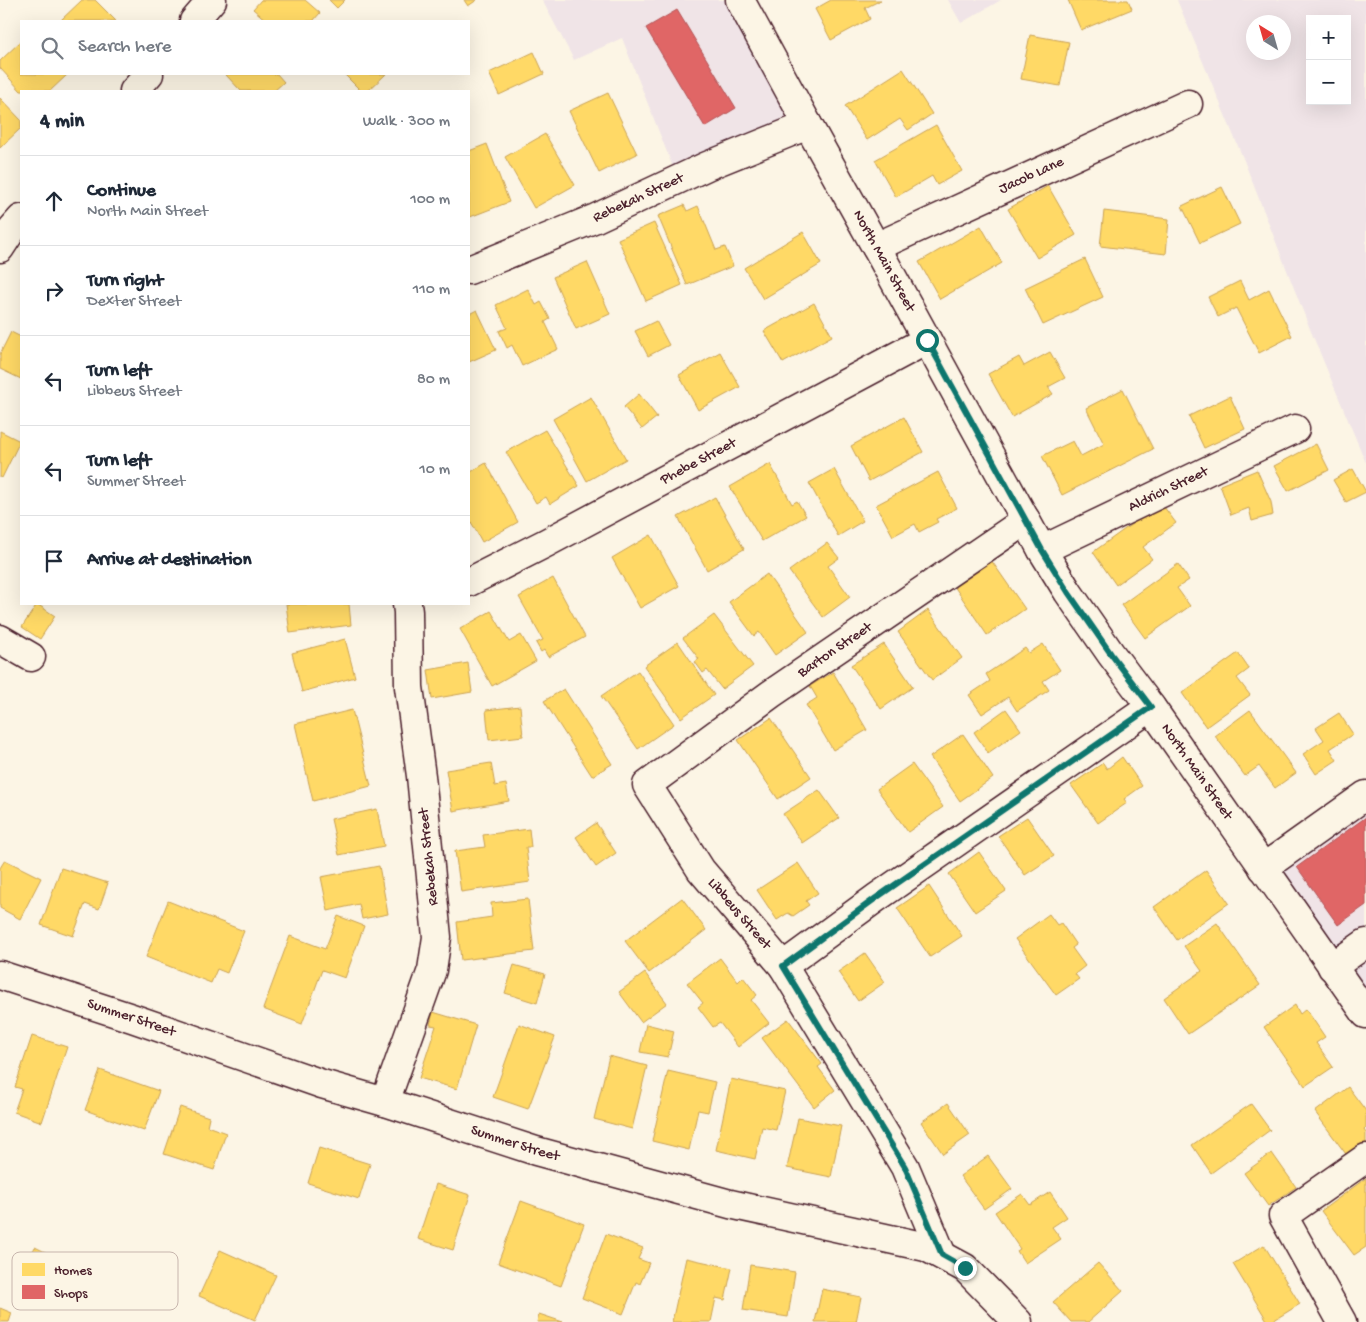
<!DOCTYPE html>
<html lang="en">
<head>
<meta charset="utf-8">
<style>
  :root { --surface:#fff; --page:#f6f6f7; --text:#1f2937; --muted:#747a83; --line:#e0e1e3 }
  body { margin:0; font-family:"Gochi Hand",sans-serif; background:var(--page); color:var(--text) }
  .controls { position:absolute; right:15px; top:15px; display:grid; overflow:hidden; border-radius:0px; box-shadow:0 5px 20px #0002 }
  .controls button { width:45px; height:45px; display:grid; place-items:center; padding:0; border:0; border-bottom:1px solid var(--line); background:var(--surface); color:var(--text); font:25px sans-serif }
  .compass { position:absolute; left:1246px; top:15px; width:45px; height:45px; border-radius:50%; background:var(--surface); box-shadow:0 5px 20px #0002; rotate:323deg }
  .stop { position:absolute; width:15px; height:15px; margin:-11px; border:4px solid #0f766e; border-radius:50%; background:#fff }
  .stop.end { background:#0f766e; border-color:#fff; box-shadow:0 1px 5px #0008 }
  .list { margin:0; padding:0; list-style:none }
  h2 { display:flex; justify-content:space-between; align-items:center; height:65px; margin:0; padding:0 20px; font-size:21px }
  h2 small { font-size:16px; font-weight:400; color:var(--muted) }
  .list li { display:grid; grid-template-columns:32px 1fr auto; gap:15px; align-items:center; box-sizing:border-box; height:90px; padding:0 20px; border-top:1px solid var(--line) }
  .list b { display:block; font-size:19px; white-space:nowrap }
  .list p { margin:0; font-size:16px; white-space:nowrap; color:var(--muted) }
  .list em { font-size:16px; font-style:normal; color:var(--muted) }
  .icon { flex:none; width:28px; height:28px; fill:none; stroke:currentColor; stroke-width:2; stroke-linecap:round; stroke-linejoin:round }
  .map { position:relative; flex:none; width:1366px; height:1322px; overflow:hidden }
  .search { position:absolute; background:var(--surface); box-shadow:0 5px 20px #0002; left:20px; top:20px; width:450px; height:55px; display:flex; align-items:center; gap:12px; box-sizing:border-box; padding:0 18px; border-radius:0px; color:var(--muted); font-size:19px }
  .panel { position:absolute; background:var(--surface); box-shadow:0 5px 20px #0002; left:20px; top:90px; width:450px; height:515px; border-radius:0px }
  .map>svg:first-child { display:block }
  .built { fill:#f0e4e7; fill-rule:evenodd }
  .homes { fill:#ffd966; stroke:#c9a154 }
  .shops { fill:#e06666; stroke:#b35154 }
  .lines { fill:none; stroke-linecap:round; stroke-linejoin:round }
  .minor-casing { stroke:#4a1f2b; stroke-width:31 }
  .major-casing { stroke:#4a1f2b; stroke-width:31 }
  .minor { stroke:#fcf5e5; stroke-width:28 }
  .major { stroke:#fcf5e5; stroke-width:28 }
  .route { stroke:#0f766e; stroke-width:6 }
  .labels { text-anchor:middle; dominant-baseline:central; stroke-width:5; stroke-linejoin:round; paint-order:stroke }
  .street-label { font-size:15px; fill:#4a1f2b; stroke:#fcf5e5 }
  .key { fill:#fcf5e5; stroke:#c7b5ad; stroke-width:1 }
  .key-label { font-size:14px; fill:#4a1f2b }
</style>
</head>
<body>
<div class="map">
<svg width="1366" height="1322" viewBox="0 0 1366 1322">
  <rect width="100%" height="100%" fill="#fcf5e5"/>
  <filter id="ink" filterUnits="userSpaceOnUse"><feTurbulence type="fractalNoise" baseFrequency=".02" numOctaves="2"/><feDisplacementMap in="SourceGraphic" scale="10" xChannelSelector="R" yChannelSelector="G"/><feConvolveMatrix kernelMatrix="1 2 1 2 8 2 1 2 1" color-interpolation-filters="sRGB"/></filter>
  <g filter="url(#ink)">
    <g class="built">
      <polygon points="542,0 753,0 810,118 676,175 622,38 574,60"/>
      <polygon points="948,0 1001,0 961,23"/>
      <path d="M1177 0H1366V463L1310 329 1243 158ZM1310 19H1347V101H1310ZM1284 22V52H1254V22Z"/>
      <polygon points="1366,790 1366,1018 1259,867"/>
    </g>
    <g class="homes">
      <polygon points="82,0 95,0 116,21 60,21"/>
      <polygon points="261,0 305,0 320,13 313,21 267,21 253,9"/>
      <polygon points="329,0 345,0 337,8"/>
      <polygon points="464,0 477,0 468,6"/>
      <polygon points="831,0 881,0 865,8 870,19 831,40 815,9"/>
      <polygon points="1068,0 1128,0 1132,9 1081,30"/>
      <polygon points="1030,35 1069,42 1060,86 1021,79"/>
      <polygon points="21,41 21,74 68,74 50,91 21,91 0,68 0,61"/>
      <polygon points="534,52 544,74 499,95 489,73"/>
      <polygon points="903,69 932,114 908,130 900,119 867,140 845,106"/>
      <polygon points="225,74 277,74 284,82 274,91 241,91"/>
      <polygon points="344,74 386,74 368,91 361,91"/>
      <polygon points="608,93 637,154 599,173 569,111"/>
      <polygon points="0,98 21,120 21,128 0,148"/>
      <polygon points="936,125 962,171 937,185 932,176 896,197 875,160"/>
      <polygon points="545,134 575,185 534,208 505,157"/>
      <polygon points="487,144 509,202 470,217 469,213 469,151"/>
      <polygon points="1048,186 1076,235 1037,258 1008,209"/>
      <polygon points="1222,187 1240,224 1200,243 1182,206"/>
      <polygon points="684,205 687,211 698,206 716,250 725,247 733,266 687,285 658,216"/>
      <polygon points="1104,211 1169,219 1166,254 1100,246"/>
      <polygon points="654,223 682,285 646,301 618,239"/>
      <polygon points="981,226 1002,263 940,299 919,262"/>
      <polygon points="803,232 821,264 763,299 744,268"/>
      <polygon points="1085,259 1103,297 1043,325 1025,288"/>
      <polygon points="587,262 610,314 576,329 553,277"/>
      <polygon points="1240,281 1249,300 1269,289 1292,336 1259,353 1236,308 1218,317 1208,297"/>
      <polygon points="528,289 536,305 541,302 550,319 545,322 558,349 522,366 512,345 507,348 499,331 507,328 496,305"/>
      <polygon points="814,303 832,336 783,363 764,331"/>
      <polygon points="477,310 496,350 469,362 469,314"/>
      <polygon points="656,321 669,345 648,356 635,331"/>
      <polygon points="11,332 21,337 21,379 0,369 0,354"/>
      <polygon points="720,352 740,387 698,410 679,375"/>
      <polygon points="1050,352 1065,378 1048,387 1053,394 1012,417 988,374 1019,357 1024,366"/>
      <polygon points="1123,389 1153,449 1062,495 1042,456 1073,441 1081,456 1104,444 1086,408"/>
      <polygon points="639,394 657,417 642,429 624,407"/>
      <polygon points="1230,396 1245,429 1204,448 1189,416"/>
      <polygon points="591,397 626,459 587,481 553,419"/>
      <polygon points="904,417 923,452 869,481 851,446"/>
      <polygon points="545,430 579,486 550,504 546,497 536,503 506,452"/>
      <polygon points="0,431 20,441 2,478 0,477"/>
      <polygon points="1316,444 1329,470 1288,491 1274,466"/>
      <polygon points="486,463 518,522 482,542 469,518 469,473"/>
      <polygon points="770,464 792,504 797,501 806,516 762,541 730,487"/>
      <polygon points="834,469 863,521 838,536 809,483"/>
      <polygon points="1353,469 1366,492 1346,502 1333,480"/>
      <polygon points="1257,470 1271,502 1273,515 1252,521 1249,508 1231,515 1220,485"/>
      <polygon points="938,472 957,508 936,519 938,522 919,532 915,524 893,536 876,505"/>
      <polygon points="715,497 744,549 707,570 678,517"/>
      <polygon points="1161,503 1176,523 1143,547 1152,559 1116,585 1093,552"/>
      <polygon points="651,535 679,586 640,608 612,558"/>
      <polygon points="827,543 839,558 828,566 850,597 823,617 789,571"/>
      <polygon points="991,560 1025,609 987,635 954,586"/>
      <polygon points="1178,564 1189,580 1177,588 1190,606 1145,638 1121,605"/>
      <polygon points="767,574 808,632 775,655 759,632 754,636 729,602"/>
      <polygon points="553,578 585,637 548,657 544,650 541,652 536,643 543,640 519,597"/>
      <polygon points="37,604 55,616 40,639 22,627"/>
      <polygon points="286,604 349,604 351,625 290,633"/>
      <polygon points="928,610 962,658 932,680 898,632"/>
      <polygon points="491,611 509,642 521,635 536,661 492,686 460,629"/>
      <polygon points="714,615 753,666 722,689 707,670 703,673 695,662 699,659 683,638"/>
      <polygon points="345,639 355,677 302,692 292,653"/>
      <polygon points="678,642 714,695 681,718 644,666"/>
      <polygon points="884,644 913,687 881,709 851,665"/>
      <polygon points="1043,644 1060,670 1043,681 1049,690 1017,711 1008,697 982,714 969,695 990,681 986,674 1025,648 1029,653"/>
      <polygon points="1238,653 1249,669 1237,678 1250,695 1206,727 1182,693"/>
      <polygon points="468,663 472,692 432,699 428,670"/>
      <polygon points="638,671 674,724 638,749 601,696"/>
      <polygon points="833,672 867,730 833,750 806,705 817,698 810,686"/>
      <polygon points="564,689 612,764 592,776 544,701"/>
      <polygon points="520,706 523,736 489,740 486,710"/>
      <polygon points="1006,709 1021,730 988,753 974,732"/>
      <polygon points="352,710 371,786 313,801 295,724"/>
      <polygon points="1250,710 1296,773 1275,788 1259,766 1245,776 1215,736"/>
      <polygon points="1339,713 1353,734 1330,749 1337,760 1316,774 1303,754 1324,740 1316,728"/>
      <polygon points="771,718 811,777 778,799 738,740"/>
      <polygon points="963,734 993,778 960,801 930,757"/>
      <polygon points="1122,757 1142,786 1124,799 1127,803 1098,823 1071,785 1103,763 1107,769"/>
      <polygon points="491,763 495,786 506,784 509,801 453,811 446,770"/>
      <polygon points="912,764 943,807 908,832 877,789"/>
      <polygon points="819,790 839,818 802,843 783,814"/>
      <polygon points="377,809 384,846 339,855 331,819"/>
      <polygon points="1027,817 1054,856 1025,875 998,836"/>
      <polygon points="596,823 616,853 596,867 576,837"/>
      <polygon points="529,829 531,847 526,847 530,882 461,892 455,851 485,847 483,835"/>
      <polygon points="979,852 1006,891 975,912 949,874"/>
      <polygon points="5,860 41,878 20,919 0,908 0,868"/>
      <polygon points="798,863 818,893 806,901 809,905 793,916 788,913 777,920 757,890"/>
      <polygon points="379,866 388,914 362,919 359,904 328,911 321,877"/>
      <polygon points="61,868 108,883 99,909 85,904 73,936 41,925"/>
      <polygon points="1206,870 1229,903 1177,940 1154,907"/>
      <polygon points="929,886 962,936 930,957 897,908"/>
      <polygon points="682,898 706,930 649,973 625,941"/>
      <polygon points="528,899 534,951 461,960 457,922 492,917 491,903"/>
      <polygon points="168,901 244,931 227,973 217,969 211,983 146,957"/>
      <polygon points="1049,914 1057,925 1061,923 1076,945 1072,948 1085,966 1075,974 1079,979 1056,995 1015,939"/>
      <polygon points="338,916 364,926 345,978 322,970 302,1024 263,1009 290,936 325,949"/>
      <polygon points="1217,923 1260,985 1188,1034 1164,998 1202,971 1184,946"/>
      <polygon points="865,953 885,982 858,1001 838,972"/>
      <polygon points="720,958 738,982 743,977 757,995 751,1000 769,1023 738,1047 720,1023 713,1027 698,1007 703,1003 687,983"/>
      <polygon points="514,965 545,974 537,1003 505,993"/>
      <polygon points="645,973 667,1003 641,1022 619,992"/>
      <polygon points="1295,1005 1300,1014 1306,1009 1325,1037 1316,1043 1333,1067 1305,1086 1264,1027"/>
      <polygon points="433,1012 476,1025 457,1089 419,1078 436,1026 430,1025"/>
      <polygon points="788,1019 822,1064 818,1067 835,1090 814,1107 762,1038"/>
      <polygon points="519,1024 555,1037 528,1109 493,1097"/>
      <polygon points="646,1024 674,1031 668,1057 640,1052"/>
      <polygon points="32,1036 67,1047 42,1122 14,1112 22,1089 15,1087"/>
      <polygon points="609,1056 647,1066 632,1129 594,1119"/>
      <polygon points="100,1070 159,1091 144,1131 85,1110"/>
      <polygon points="668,1071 715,1082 708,1112 698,1110 689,1150 652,1141"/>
      <polygon points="731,1079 785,1091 776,1130 762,1127 755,1159 716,1150"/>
      <polygon points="1348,1087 1366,1111 1366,1128 1364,1130 1366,1133 1366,1156 1354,1165 1315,1112"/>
      <polygon points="948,1103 970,1135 943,1154 921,1122"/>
      <polygon points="1251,1104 1270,1130 1211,1173 1192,1145"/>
      <polygon points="180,1107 209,1117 207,1126 226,1133 214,1170 164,1154"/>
      <polygon points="798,1118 841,1126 831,1177 787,1168"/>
      <polygon points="319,1148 370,1164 359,1199 308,1183"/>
      <polygon points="1272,1153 1296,1187 1268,1206 1244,1173"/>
      <polygon points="988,1156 1012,1189 984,1209 960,1176"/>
      <polygon points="1366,1178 1366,1247 1354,1255 1321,1211"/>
      <polygon points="436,1184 470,1195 453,1250 418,1239"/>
      <polygon points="1050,1192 1067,1217 1052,1227 1061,1239 1025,1263 1017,1251 1020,1249 995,1212 1022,1194 1030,1205"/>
      <polygon points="521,1201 584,1224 561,1286 498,1263"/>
      <polygon points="606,1234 643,1248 638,1259 649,1263 640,1284 636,1282 623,1314 582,1298"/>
      <polygon points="1264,1245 1300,1304 1271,1322 1268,1322 1233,1264"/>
      <polygon points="35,1247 73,1266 61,1289 23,1270"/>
      <polygon points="220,1250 276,1275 255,1320 199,1296"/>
      <polygon points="686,1258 732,1268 725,1300 716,1298 711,1322 672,1322"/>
      <polygon points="1098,1263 1123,1291 1088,1322 1071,1322 1053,1302"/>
      <polygon points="750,1265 795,1272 788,1317 743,1310"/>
      <polygon points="822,1289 861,1297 856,1322 815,1322"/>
      <polygon points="0,1308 12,1313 9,1322 0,1322"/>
      <polygon points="539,1314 563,1322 537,1322"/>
    </g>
    <g class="shops">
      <polygon points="677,10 736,108 705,127 646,28"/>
      <polygon points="1366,817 1366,905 1338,925 1297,867"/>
    </g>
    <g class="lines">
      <defs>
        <g id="minor">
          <path id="s1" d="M740 0 808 125 876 247 1042 550 1068 592 1111 654 1151 707 1366 1014"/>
          <path id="s2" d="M876 247 1188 104"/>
          <path id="s3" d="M469 270 596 218 707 166 808 125"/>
          <path id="s4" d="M1042 550 1295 429"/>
          <path id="s5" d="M469 582 546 543 927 340"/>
          <polyline points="0,639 31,657"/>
          <polyline points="1263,868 1366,795"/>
          <polyline points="783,966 876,898 1151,707"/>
          <polyline points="1332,967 1366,943"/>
          <path id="s6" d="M0 975 132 1018 322 1084 385 1102 536 1151 730 1204 926 1247 965 1268 1018 1322"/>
          <polyline points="385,1102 432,970 437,937 421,776 409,687 408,612 407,604"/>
          <path id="s7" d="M942 1255 905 1167 783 966 701 870 647 785 771 694 1026 520"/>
          <polyline points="1342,1322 1283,1216 1366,1158"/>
        </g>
        <g id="major">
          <polyline points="194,21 212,0"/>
          <polyline points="134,91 149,74"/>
          <polyline points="0,248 13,228 21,219"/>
        </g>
      </defs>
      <use href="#minor" class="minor-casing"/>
      <use href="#major" class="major-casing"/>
      <use href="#minor" class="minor"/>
      <use href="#major" class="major"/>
    </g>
  </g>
  <g class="lines" filter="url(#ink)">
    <polyline class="route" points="927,340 1042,550 1068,592 1111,654 1151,707 876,898 783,966 905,1167 942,1255 965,1268"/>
  </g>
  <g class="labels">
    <g class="street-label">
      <text stroke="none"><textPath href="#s2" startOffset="171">Jacob Lane</textPath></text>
      <text stroke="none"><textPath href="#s3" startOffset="184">Rebekah Street</textPath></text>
      <text stroke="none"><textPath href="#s1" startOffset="298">North Main Street</textPath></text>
      <text stroke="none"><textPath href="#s5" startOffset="259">Phebe Street</textPath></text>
      <text stroke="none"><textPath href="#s4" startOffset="140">Aldrich Street</textPath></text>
      <text stroke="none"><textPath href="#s7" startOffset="789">Barton Street</textPath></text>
      <text stroke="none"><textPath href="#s1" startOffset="898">North Main Street</textPath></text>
      <text transform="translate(429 857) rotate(-96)">Rebekah Street</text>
      <text transform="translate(739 914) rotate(49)">Libbeus Street</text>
      <text stroke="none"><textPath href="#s6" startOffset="138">Summer Street</textPath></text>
      <text stroke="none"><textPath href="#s6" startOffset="542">Summer Street</textPath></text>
    </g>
  </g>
  <rect x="12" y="1252" width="166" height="58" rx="8" class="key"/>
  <rect x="22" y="1263" width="23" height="13" fill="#ffd966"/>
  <rect x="22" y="1285" width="23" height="14" fill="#e06666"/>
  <g class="key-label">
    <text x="54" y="1274">Homes</text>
    <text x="54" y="1297">Shops</text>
  </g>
</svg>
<div class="controls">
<button>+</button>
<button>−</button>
</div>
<svg class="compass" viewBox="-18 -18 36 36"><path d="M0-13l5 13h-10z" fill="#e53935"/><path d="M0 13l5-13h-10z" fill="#747a83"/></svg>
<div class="stop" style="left:927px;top:340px"></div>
<div class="stop end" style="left:965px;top:1268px"></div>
<div class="search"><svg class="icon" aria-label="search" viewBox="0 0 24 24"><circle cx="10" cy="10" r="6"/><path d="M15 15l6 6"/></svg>Search here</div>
<section class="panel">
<h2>4 min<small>Walk · 300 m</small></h2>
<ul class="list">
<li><svg class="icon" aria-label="ahead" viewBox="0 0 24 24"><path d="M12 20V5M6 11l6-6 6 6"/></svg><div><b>Continue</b><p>North Main Street</p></div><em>100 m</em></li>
<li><svg class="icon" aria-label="right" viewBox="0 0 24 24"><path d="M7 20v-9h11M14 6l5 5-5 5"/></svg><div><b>Turn right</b><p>Dexter Street</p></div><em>110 m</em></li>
<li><svg class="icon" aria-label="left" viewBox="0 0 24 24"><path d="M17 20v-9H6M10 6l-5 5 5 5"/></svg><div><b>Turn left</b><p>Libbeus Street</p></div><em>80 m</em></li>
<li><svg class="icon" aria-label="left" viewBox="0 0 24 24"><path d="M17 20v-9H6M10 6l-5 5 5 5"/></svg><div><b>Turn left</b><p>Summer Street</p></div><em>10 m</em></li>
<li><svg class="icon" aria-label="arrive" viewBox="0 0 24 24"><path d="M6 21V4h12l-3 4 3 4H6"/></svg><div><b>Arrive at destination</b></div></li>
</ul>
</section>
</div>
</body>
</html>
